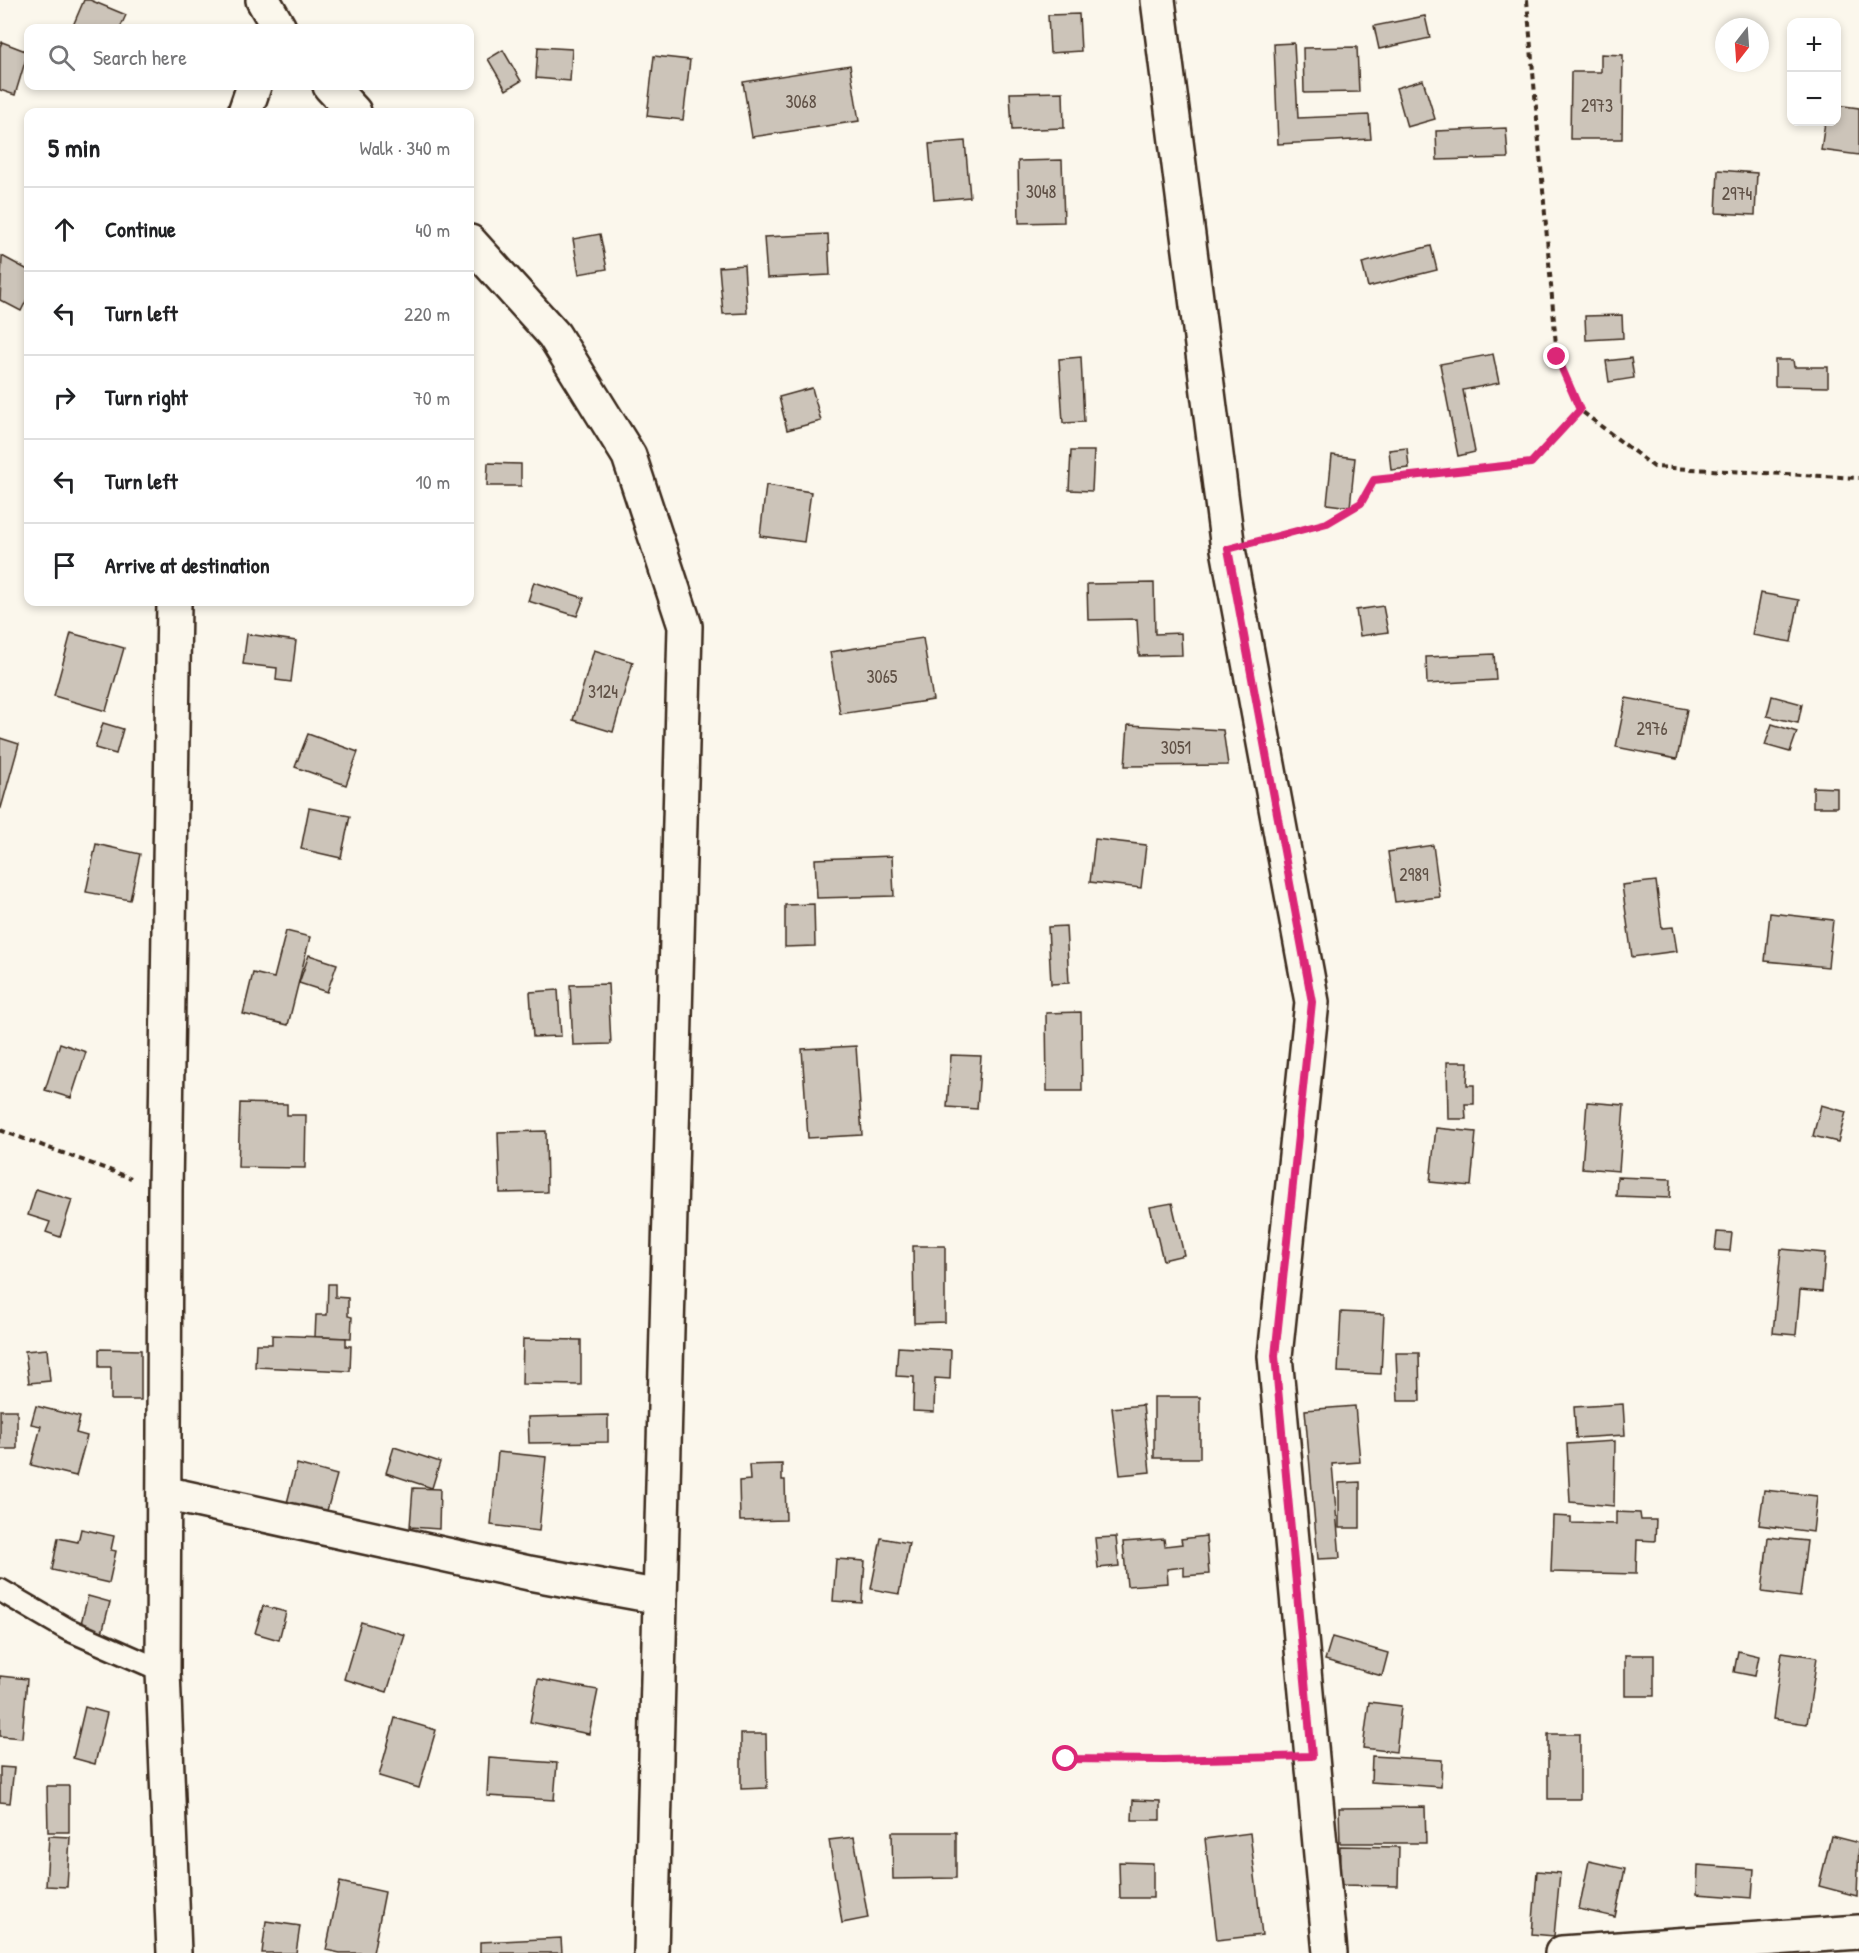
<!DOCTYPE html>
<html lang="en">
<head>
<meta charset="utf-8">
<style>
  :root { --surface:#fff; --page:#f2f2f2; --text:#202124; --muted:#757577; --line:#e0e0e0 }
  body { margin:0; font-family:"Patrick Hand",sans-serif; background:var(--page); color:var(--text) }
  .controls { position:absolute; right:18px; top:18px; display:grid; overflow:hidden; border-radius:12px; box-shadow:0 3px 9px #0003 }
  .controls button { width:54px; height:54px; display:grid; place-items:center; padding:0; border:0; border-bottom:2px solid var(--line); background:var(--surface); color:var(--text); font:30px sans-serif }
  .compass { position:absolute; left:1715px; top:18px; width:54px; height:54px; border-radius:50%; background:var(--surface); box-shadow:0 3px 9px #0003; rotate:197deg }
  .stop { position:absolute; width:18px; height:18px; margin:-14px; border:4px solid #db2777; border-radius:50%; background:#fff }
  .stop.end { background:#db2777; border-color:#fff; box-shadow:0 2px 6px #0008 }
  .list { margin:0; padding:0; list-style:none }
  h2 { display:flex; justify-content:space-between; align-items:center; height:78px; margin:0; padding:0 24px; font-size:26px }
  h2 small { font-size:20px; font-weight:400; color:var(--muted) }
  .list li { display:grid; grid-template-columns:39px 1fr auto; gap:18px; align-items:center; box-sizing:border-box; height:84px; padding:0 24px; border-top:2px solid var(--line) }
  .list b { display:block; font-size:22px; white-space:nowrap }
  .list em { font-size:20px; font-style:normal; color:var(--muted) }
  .icon { flex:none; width:33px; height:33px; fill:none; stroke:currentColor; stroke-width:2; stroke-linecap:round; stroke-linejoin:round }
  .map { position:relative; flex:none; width:1859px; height:1953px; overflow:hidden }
  .search { position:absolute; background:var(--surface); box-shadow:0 3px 9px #0003; left:24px; top:24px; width:450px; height:66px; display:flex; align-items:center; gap:15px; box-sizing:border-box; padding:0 21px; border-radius:12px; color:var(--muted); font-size:22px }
  .panel { position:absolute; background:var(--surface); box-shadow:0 3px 9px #0003; left:24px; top:108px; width:450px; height:498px; border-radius:12px }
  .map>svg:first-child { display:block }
  .building { fill:#ccc4b9; stroke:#3b2a1e; stroke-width:1.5 }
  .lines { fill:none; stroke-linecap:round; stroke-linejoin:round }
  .lane-casing { stroke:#3b2a1e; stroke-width:26 }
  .street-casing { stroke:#3b2a1e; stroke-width:38 }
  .secondary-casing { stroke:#3b2a1e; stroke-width:38 }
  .path { stroke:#3b2a1e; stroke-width:4; stroke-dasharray:6 4.5; stroke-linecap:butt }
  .lane { stroke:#fbf7ec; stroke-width:21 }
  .street { stroke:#fbf7ec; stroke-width:33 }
  .secondary { stroke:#fbf7ec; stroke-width:33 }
  .route { stroke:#db2777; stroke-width:8 }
  .labels { text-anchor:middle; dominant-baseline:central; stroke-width:4.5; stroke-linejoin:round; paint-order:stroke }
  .number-label { font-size:18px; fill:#5f5045 }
</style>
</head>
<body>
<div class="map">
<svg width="1859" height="1953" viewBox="0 0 1859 1953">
  <rect width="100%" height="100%" fill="#fbf7ec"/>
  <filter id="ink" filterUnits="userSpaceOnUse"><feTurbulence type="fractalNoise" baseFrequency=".0167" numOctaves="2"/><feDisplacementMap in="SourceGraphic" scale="12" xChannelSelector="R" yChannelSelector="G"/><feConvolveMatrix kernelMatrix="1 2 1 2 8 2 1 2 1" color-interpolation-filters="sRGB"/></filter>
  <g filter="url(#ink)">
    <g class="building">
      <polygon points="84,0 90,0 126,15 120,28 72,28"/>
      <polygon points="1079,14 1081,51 1050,53 1048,15"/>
      <polygon points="1425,16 1430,38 1379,49 1374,26"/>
      <polygon points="2,42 28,52 15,95 0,90 0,47"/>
      <polygon points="1294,43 1298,118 1369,115 1371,139 1278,144 1274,44"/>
      <polygon points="538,47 572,49 570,81 536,78"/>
      <polygon points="1357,47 1359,92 1304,93 1303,48"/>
      <polygon points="503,50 521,81 506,90 488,59"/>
      <polygon points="1601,54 1623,55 1622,139 1570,139 1571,72 1601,72"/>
      <polygon points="654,56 690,60 683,120 647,116"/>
      <polygon points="850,65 859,121 752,137 743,82"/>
      <polygon points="1423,80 1435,119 1407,127 1396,88"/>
      <polygon points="1063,92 1064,128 1012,130 1010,93"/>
      <polygon points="1836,105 1859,108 1859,155 1821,150 1825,122 1836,122"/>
      <polygon points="1506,128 1508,158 1437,160 1436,131"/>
      <polygon points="965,141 970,197 934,200 929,144"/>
      <polygon points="1062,160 1064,222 1019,223 1018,161"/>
      <polygon points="1718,170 1757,173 1755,215 1716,213"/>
      <polygon points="600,234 607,269 579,274 573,239"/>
      <polygon points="828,234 830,275 767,278 764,237"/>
      <polygon points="1431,246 1437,270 1368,287 1362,263"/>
      <polygon points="2,256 28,270 28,297 21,311 0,300"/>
      <polygon points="744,265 747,313 723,314 719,267"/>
      <polygon points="1622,315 1623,338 1586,340 1585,316"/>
      <polygon points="1493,354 1499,383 1463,390 1475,452 1458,456 1440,364"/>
      <polygon points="1081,357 1084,422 1063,423 1059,359"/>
      <polygon points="1631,358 1634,378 1609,382 1606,361"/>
      <polygon points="1775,360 1793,360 1794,367 1828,367 1828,387 1775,386"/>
      <polygon points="812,388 821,421 787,430 779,397"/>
      <polygon points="1407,448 1409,468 1391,470 1389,450"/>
      <polygon points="1071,451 1094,451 1092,491 1069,490"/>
      <polygon points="1332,455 1355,458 1350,507 1327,504"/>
      <polygon points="488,463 521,464 521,486 487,486"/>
      <polygon points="766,485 811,492 804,542 760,536"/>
      <polygon points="534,582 584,598 577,616 528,601"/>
      <polygon points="1154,583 1155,634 1181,633 1182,655 1139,656 1137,619 1088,620 1087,584"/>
      <polygon points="1760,593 1799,600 1791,642 1752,635"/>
      <polygon points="1383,606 1388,632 1360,636 1356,610"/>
      <polygon points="71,633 124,648 106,711 54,696"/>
      <polygon points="247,634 296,641 291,682 276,680 277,668 243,664"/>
      <polygon points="923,638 933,700 840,714 830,652"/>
      <polygon points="594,650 633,662 613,732 573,720"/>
      <polygon points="1494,654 1496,680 1427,684 1426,657"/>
      <polygon points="1772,696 1802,704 1798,723 1767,716"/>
      <polygon points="1626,698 1687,709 1677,759 1616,747"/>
      <polygon points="103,723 123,729 116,754 95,748"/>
      <polygon points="1772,724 1797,732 1790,752 1765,745"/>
      <polygon points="1128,725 1223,730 1228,765 1125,766"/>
      <polygon points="308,734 358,752 346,785 295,767"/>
      <polygon points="0,738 19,744 1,808 0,807"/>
      <polygon points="1813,787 1837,788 1837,807 1813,807"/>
      <polygon points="309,808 350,816 341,858 301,849"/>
      <polygon points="1095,839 1146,845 1141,888 1090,882"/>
      <polygon points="96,844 140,854 130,900 86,892"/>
      <polygon points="1433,845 1440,897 1395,902 1388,852"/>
      <polygon points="892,856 894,896 817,898 815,859"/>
      <polygon points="1656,881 1662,928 1673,927 1677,951 1632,957 1622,885"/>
      <polygon points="814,904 815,946 785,947 785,905"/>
      <polygon points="1770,913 1833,920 1828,967 1765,961"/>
      <polygon points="1066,926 1069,983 1051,984 1048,927"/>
      <polygon points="286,931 310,937 288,1025 243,1014 253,973 274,978"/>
      <polygon points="309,955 337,964 327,992 299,983"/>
      <polygon points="608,984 611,1044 573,1045 570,985"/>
      <polygon points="558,990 561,1036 533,1037 530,992"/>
      <polygon points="1081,1012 1082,1091 1047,1091 1046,1013"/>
      <polygon points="60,1043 86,1052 71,1098 45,1090"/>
      <polygon points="856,1046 862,1135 808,1138 802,1049"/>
      <polygon points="951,1055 981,1056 977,1109 947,1107"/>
      <polygon points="1447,1062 1468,1062 1467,1085 1474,1085 1474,1104 1465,1104 1466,1119 1448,1119"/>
      <polygon points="1587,1102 1624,1105 1619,1171 1582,1168"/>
      <polygon points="240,1103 287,1104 287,1115 306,1115 305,1168 238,1167"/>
      <polygon points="1821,1105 1846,1112 1838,1142 1813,1136"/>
      <polygon points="1436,1128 1476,1132 1471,1186 1430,1182"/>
      <polygon points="546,1131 547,1192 500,1193 498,1132"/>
      <polygon points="1617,1177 1671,1179 1670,1198 1616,1196"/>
      <polygon points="36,1189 72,1200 60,1237 46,1232 50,1222 28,1215"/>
      <polygon points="1172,1203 1184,1255 1163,1260 1150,1207"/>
      <polygon points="1717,1232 1732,1233 1730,1251 1715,1250"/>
      <polygon points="913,1246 945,1246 945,1322 914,1323"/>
      <polygon points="1781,1249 1825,1253 1822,1292 1800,1290 1796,1335 1773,1333"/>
      <polygon points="328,1284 335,1284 335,1297 348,1298 348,1316 352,1317 351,1338 315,1337 316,1315 327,1315"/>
      <polygon points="1341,1312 1384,1314 1381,1374 1338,1372"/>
      <polygon points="272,1335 346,1338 346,1346 351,1346 350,1371 255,1367 256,1344 272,1344"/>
      <polygon points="523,1339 581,1340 581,1385 522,1384"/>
      <polygon points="898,1347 951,1350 950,1379 935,1378 934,1412 913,1411 914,1377 896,1376"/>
      <polygon points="47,1349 50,1381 29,1383 25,1351"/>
      <polygon points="99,1349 141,1350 141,1400 111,1400 111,1367 99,1367"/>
      <polygon points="1396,1353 1419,1353 1420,1401 1398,1401"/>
      <rect x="1154" y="1397" width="46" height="61"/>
      <polygon points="1623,1404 1625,1435 1576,1438 1574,1407"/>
      <polygon points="1143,1405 1150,1472 1120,1475 1112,1408"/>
      <polygon points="36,1406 80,1417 76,1433 87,1436 76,1476 31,1465 41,1426 31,1424"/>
      <polygon points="1355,1406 1360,1462 1332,1464 1340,1558 1318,1559 1305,1410"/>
      <rect x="0" y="1410" width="17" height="39"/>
      <polygon points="608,1415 608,1442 529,1443 528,1417"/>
      <polygon points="1615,1441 1614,1506 1570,1502 1567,1444"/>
      <polygon points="394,1447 440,1462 432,1488 386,1473"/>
      <polygon points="498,1452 546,1457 539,1531 491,1525"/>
      <polygon points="297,1464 337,1475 326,1514 287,1503"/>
      <polygon points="782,1464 782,1480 785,1480 786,1520 740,1521 739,1481 750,1480 749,1465"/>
      <polygon points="1360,1482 1360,1528 1339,1528 1339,1483"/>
      <polygon points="413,1488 440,1489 439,1529 410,1527"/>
      <polygon points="1764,1490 1817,1496 1813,1532 1759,1525"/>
      <polygon points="1616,1512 1640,1513 1641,1520 1656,1520 1655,1541 1637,1540 1636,1574 1551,1572 1553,1516 1571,1517 1571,1523 1616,1524"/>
      <polygon points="81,1529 114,1536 111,1550 116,1551 109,1583 52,1570 58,1538 78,1542"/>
      <polygon points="1206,1536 1209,1574 1184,1576 1184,1567 1167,1569 1168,1583 1127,1586 1123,1542 1164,1539 1165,1546 1182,1544 1181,1539"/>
      <polygon points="1116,1537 1119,1566 1098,1568 1095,1538"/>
      <polygon points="1768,1537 1807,1541 1800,1597 1762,1592"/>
      <polygon points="881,1538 909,1543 899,1594 871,1589"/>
      <polygon points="836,1559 865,1561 862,1603 833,1601"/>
      <polygon points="88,1596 110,1602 101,1637 79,1631"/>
      <polygon points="263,1606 286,1612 279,1640 255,1633"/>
      <polygon points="361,1622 405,1635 387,1692 344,1679"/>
      <polygon points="1332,1637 1388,1653 1382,1676 1325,1660"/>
      <polygon points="1738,1651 1759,1656 1755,1676 1734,1672"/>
      <polygon points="1782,1652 1817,1657 1807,1724 1773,1719"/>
      <rect x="1625" y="1655" width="29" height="41"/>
      <polygon points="0,1676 27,1679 22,1738 0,1736"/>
      <polygon points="538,1679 598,1690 589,1734 530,1722"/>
      <polygon points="1369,1702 1401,1706 1396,1752 1363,1748"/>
      <polygon points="85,1707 107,1713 95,1764 73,1758"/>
      <polygon points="395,1718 436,1730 419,1788 379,1776"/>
      <polygon points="741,1734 766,1734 767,1788 741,1789"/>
      <rect x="1548" y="1734" width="32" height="65"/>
      <polygon points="1372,1756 1442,1760 1441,1787 1371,1782"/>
      <polygon points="489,1758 557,1763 554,1800 487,1796"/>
      <polygon points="0,1767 14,1768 10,1803 0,1802"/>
      <polygon points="47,1786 69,1786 69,1832 48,1832"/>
      <polygon points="1133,1800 1160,1801 1160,1820 1132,1820"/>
      <polygon points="1425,1807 1426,1843 1340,1843 1339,1808"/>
      <polygon points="892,1832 956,1832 956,1878 893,1879"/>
      <polygon points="1250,1833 1262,1935 1217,1940 1205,1839"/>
      <polygon points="49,1836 70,1837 67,1887 46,1886"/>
      <polygon points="1831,1836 1859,1843 1857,1896 1819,1886"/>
      <polygon points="854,1837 868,1918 842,1923 829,1840"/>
      <polygon points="1340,1846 1399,1847 1398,1886 1339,1885"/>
      <polygon points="1589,1861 1625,1869 1615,1917 1579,1909"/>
      <polygon points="1119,1862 1153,1863 1153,1898 1120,1898"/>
      <polygon points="1698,1865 1754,1869 1752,1898 1697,1894"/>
      <polygon points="1537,1871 1560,1873 1554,1936 1532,1934"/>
      <polygon points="340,1882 385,1892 373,1953 340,1953 326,1950"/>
      <polygon points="266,1921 300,1926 296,1953 262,1953"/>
      <polygon points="561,1938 562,1953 480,1953 480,1942"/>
    </g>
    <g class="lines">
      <defs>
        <polyline id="lane" points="0,1590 67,1629 163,1671"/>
        <g id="street">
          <polyline points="1158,0 1228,549 1312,1002 1275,1356 1330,1953"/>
          <polyline points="245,112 254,86"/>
          <polyline points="174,602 165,1191 163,1671 174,1953"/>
          <polyline points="164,1493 529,1573 660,1597"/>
          <polyline points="1562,1953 1859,1932"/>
        </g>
        <g id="secondary">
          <polyline points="263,0 279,28"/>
          <polyline points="330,86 354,112"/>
          <polyline points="470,242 554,335 629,456 685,626 651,1953"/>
        </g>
      </defs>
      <use href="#lane" class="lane-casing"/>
      <use href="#street" class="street-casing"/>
      <use href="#secondary" class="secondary-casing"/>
      <g class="path">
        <polyline points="1527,0 1557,357 1580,410 1654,467 1859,478"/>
        <polyline points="1263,540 1327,523 1361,503 1374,480 1531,463 1580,410"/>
        <polyline points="0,1130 131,1178"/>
        <polyline points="1066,1759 1165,1760 1278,1757"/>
      </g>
      <use href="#lane" class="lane"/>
      <use href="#street" class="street"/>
      <use href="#secondary" class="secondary"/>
    </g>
  </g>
  <g class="lines" filter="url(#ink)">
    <polyline class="route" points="1066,1759 1165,1760 1312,1756 1275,1356 1312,1002 1228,549 1327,523 1361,503 1374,480 1531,463 1580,410 1557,357"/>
  </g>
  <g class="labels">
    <g class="number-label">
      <text x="801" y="101">3068</text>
      <text x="1597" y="105">2973</text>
      <text x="1041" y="191">3048</text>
      <text x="1737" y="193">2974</text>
      <text x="882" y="676">3065</text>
      <text x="603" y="691">3124</text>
      <text x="1652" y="728">2976</text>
      <text x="1176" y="747">3051</text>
      <text x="1414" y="874">2989</text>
    </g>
  </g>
</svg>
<div class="controls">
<button>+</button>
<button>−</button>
</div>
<svg class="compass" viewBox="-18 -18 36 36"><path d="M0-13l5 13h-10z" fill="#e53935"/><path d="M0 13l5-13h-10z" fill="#757577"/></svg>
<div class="stop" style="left:1066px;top:1759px"></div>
<div class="stop end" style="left:1557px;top:357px"></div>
<div class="search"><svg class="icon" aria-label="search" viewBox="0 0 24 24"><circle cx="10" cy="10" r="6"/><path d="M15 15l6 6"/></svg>Search here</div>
<section class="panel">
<h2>5 min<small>Walk · 340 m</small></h2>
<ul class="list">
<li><svg class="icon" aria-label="ahead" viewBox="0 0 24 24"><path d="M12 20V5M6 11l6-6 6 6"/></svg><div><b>Continue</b></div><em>40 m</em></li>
<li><svg class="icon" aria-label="left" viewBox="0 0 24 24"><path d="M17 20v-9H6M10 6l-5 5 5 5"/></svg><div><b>Turn left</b></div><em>220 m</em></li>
<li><svg class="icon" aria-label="right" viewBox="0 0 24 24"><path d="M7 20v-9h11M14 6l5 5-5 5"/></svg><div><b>Turn right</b></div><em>70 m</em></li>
<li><svg class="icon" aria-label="left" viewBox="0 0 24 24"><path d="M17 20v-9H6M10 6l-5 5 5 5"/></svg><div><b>Turn left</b></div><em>10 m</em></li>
<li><svg class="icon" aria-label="arrive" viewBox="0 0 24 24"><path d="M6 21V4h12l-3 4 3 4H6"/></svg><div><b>Arrive at destination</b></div></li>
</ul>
</section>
</div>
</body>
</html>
